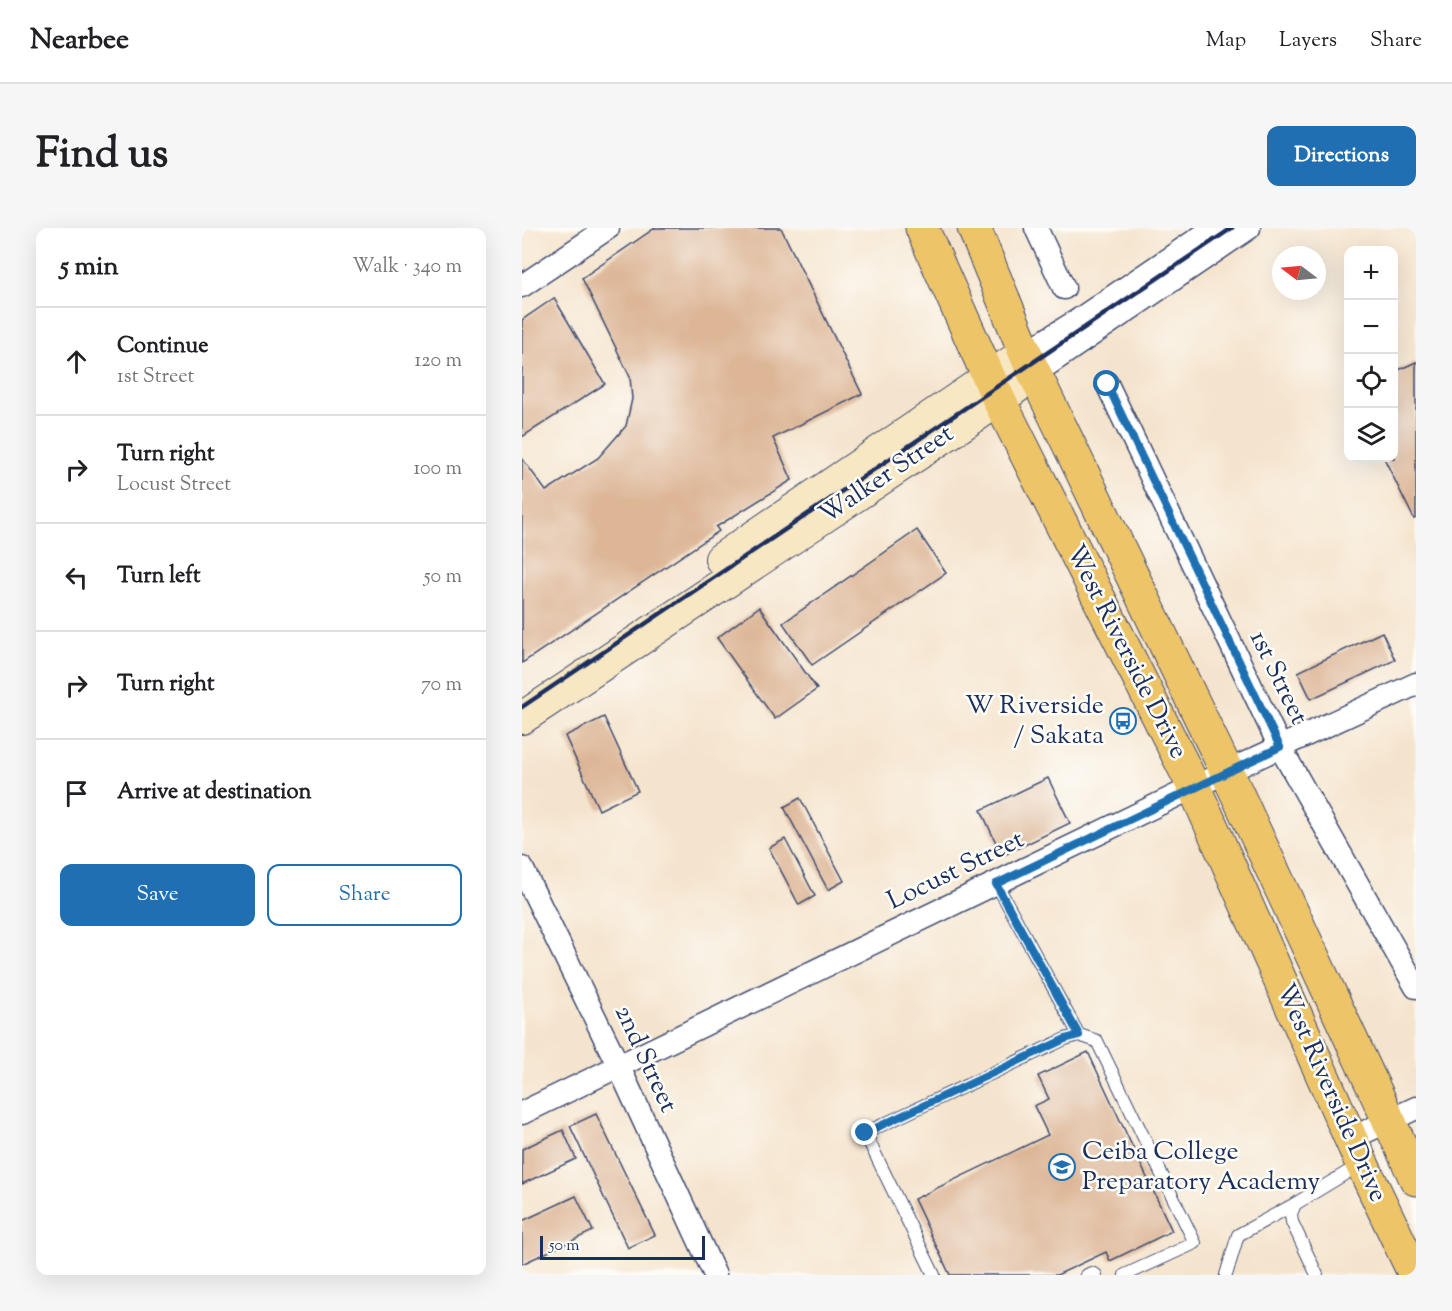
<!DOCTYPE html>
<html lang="en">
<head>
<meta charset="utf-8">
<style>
  :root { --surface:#fff; --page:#f6f6f6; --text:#202124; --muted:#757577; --line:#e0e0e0; --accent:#1f6fb2 }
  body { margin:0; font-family:"Sorts Mill Goudy",serif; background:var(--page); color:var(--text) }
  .controls { position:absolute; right:18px; top:18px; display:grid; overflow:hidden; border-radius:12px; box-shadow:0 6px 24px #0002 }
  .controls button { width:54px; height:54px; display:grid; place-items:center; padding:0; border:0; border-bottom:2px solid var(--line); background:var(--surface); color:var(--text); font:30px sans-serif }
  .compass { position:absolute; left:750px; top:18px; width:54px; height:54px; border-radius:50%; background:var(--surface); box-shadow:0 6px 24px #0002; rotate:286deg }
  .scale { position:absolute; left:18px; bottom:15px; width:165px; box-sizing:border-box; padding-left:6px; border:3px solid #1b2f5e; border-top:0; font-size:16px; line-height:21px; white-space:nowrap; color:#1b2f5e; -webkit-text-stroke:4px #fdfcf7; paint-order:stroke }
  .stop { position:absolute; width:18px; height:18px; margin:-14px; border:4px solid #1f6fb2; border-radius:50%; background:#fff }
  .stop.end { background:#1f6fb2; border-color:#fff; box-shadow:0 2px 6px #0008 }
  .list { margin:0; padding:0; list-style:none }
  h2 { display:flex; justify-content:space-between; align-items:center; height:78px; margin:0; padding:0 24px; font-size:26px }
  h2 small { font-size:20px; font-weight:400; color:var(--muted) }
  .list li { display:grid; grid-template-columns:39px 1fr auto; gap:18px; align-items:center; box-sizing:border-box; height:108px; padding:0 24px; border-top:2px solid var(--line) }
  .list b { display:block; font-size:22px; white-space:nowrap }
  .list p { margin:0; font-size:20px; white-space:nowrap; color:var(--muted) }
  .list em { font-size:20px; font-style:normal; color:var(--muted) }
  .actions { display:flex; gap:12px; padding:18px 24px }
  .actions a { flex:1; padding:14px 0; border:2px solid var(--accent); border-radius:12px; text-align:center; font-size:21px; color:var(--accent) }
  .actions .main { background:var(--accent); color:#fff }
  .icon { flex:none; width:33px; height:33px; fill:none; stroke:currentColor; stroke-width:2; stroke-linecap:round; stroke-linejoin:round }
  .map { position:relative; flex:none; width:894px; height:1047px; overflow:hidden; border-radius:12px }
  header { display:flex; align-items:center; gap:36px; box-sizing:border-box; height:84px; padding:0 30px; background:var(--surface); border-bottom:2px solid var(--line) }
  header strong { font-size:28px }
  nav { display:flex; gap:33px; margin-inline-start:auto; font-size:21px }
  .intro { display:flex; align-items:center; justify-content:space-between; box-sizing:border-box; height:144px; padding:0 36px }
  h1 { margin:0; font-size:42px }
  .button { padding:15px 27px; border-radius:12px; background:var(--accent); color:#fff; font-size:21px; font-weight:700 }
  main { display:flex; gap:36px; padding:0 36px }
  aside { flex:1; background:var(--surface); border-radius:12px; box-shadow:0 6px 24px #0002 }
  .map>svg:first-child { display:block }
  .building { fill:#ddb696 }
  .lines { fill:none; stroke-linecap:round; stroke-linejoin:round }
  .lane-casing { stroke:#3c4a6f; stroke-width:14 }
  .street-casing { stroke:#3c4a6f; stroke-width:25 }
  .secondary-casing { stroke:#3c4a6f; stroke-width:34 }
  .highway-casing { stroke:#3c4a6f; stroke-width:35 }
  .lane { stroke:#fff; stroke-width:12 }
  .street { stroke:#fff; stroke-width:22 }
  .secondary { stroke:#f8e7c3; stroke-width:32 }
  .highway { stroke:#eec469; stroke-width:33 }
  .rail { stroke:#1b2f5e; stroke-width:4.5 }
  .route { stroke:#1f6fb2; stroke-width:8 }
  .labels { text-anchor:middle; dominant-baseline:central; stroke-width:5; stroke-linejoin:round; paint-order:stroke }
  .street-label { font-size:26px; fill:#1b2f5e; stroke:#fdfcf7 }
  .poi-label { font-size:26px; fill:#1b2f5e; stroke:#fdfcf7; text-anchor:end }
</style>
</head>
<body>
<header>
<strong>Nearbee</strong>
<nav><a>Map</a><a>Layers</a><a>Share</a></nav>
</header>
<div class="intro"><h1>Find us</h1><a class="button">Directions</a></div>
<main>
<aside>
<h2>5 min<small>Walk · 340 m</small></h2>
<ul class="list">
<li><svg class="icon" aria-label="ahead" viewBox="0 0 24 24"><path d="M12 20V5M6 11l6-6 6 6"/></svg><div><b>Continue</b><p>1st Street</p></div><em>120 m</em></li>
<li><svg class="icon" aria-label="right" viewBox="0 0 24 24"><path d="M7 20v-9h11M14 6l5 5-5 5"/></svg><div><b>Turn right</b><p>Locust Street</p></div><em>100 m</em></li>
<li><svg class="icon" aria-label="left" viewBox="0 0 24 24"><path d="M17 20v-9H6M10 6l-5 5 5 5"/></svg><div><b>Turn left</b></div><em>50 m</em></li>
<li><svg class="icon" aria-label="right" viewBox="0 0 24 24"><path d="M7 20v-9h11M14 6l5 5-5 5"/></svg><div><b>Turn right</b></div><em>70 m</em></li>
<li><svg class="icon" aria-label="arrive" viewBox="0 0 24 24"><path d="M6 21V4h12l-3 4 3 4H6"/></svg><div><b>Arrive at destination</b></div></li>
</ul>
<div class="actions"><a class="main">Save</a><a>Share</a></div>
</aside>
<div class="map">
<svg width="894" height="1047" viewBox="0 0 894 1047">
  <rect width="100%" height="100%" fill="#fdfcf7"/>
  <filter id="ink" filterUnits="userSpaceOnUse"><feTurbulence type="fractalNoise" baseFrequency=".0167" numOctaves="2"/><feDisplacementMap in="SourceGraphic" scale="12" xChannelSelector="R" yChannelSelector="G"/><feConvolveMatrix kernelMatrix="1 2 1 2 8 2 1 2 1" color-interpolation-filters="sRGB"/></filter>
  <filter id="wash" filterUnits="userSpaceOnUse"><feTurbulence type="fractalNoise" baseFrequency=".008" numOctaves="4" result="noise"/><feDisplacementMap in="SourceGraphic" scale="24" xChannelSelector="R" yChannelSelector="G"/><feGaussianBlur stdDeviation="1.35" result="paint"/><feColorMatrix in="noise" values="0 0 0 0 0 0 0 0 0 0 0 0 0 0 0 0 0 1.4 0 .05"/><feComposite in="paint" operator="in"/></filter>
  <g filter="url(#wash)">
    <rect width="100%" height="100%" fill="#f5e4cd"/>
    <g id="blocks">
      <g class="building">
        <polygon points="133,0 259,0 340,166 251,210 270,252 194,299 197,303 0,435 0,230 24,263 76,230 104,198 110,171 108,149 60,50"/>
        <polygon points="32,70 83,156 0,209 0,92"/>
        <polygon points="894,134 894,290 892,291 862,230 872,230 872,144"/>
        <polygon points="395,302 424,345 290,437 261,395"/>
        <polygon points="237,379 295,461 253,491 195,410"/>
        <polygon points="860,404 873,432 789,471 776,444"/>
        <polygon points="82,489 116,563 77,582 43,508"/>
        <polygon points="526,550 548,595 480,628 459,582"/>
        <polygon points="278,570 322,653 306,662 262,579"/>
        <polygon points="263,611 293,668 277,677 247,620"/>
        <polygon points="566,824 650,1003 588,1033 584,1024 535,1047 428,1047 392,971 526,907 512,878 527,871 516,848"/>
        <polygon points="74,886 133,1007 106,1020 48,898"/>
        <polygon points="41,902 54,931 0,956 0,921"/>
        <polygon points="54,968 71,1003 0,1036 0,993"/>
      </g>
    </g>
  </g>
  <g filter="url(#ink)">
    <use href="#blocks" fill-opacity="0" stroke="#3c4a6f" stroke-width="1.5"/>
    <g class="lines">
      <defs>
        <g id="lane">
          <polyline points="474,655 557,807"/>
          <polyline points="412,1047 343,905 543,811 557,807 575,813 673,1015 603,1047"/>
          <polyline points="565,1047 569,1045 574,1047"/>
          <polyline points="704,1047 716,1007 773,976"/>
          <polyline points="795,1047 770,994 769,986 773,976 839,936"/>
        </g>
        <g id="street">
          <polyline points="514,0 542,60"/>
          <polyline points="0,58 86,0"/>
          <polyline points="503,125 556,92 692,0"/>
          <polyline points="512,146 727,0"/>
          <polyline points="585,156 758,519 894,759"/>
          <polyline points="0,640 97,839 193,1047"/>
          <polyline points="0,885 672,559 894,456"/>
          <polyline points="828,911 894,880"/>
        </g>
        <g id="secondary">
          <polyline points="199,331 503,125"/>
          <polyline points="0,490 477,172 512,146"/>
        </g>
        <g id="highway">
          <polyline points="400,0 477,172 672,559 840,936 893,1047"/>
          <polyline points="452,0 508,136 705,544 894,951"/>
        </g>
      </defs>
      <use href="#lane" class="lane-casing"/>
      <use href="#street" class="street-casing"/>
      <use href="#secondary" class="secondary-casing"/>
      <use href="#highway" class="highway-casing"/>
      <use href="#lane" class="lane"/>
      <use href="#street" class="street"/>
      <use href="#secondary" class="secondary"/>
      <use href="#highway" class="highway"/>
      <polyline class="rail" points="0,479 710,0"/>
    </g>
  </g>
  <g class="lines" filter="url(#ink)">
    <polyline class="route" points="343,905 543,811 557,807 474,656 758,519 585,156"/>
  </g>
  <defs>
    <symbol id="bus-ring" viewBox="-11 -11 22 22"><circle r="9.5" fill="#fdfcf7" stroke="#1f6fb2" stroke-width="1.5"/><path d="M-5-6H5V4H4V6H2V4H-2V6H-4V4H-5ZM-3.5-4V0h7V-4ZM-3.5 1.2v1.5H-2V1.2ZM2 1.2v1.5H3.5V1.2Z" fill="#1f6fb2"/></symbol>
    <symbol id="school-ring" viewBox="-11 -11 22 22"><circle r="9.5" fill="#fdfcf7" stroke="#1f6fb2" stroke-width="1.5"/><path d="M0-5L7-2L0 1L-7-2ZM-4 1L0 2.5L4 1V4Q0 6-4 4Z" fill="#1f6fb2"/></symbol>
  </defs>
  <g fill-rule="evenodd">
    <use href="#bus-ring" x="586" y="478" width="30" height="30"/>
    <use href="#school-ring" x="525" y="924" width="30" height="30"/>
  </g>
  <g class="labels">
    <g class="street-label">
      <text transform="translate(365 247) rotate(-34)">Walker Street</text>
      <text transform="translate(604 424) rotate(63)">West Riverside Drive</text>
      <text transform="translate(756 450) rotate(64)">1st Street</text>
      <text transform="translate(434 643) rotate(-26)">Locust Street</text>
      <text transform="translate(123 831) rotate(65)">2nd Street</text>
      <text transform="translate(809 865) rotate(66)">West Riverside Drive</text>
    </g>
    <g class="poi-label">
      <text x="582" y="478">W Riverside<tspan x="582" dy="30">/ Sakata</tspan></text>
      <text x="560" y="924" text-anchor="start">Ceiba College<tspan x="560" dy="30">Preparatory Academy</tspan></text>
    </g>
  </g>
</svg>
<div class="controls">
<button>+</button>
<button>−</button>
<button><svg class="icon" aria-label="locate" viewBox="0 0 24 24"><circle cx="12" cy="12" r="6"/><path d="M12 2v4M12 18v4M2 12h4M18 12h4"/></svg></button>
<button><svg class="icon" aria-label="layers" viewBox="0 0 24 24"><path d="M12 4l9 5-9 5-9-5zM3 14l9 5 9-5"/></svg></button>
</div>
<svg class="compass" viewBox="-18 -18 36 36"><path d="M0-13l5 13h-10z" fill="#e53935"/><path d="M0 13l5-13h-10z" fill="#757577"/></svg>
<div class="scale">50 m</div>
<div class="stop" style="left:585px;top:156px"></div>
<div class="stop end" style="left:343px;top:905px"></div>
</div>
</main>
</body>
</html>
